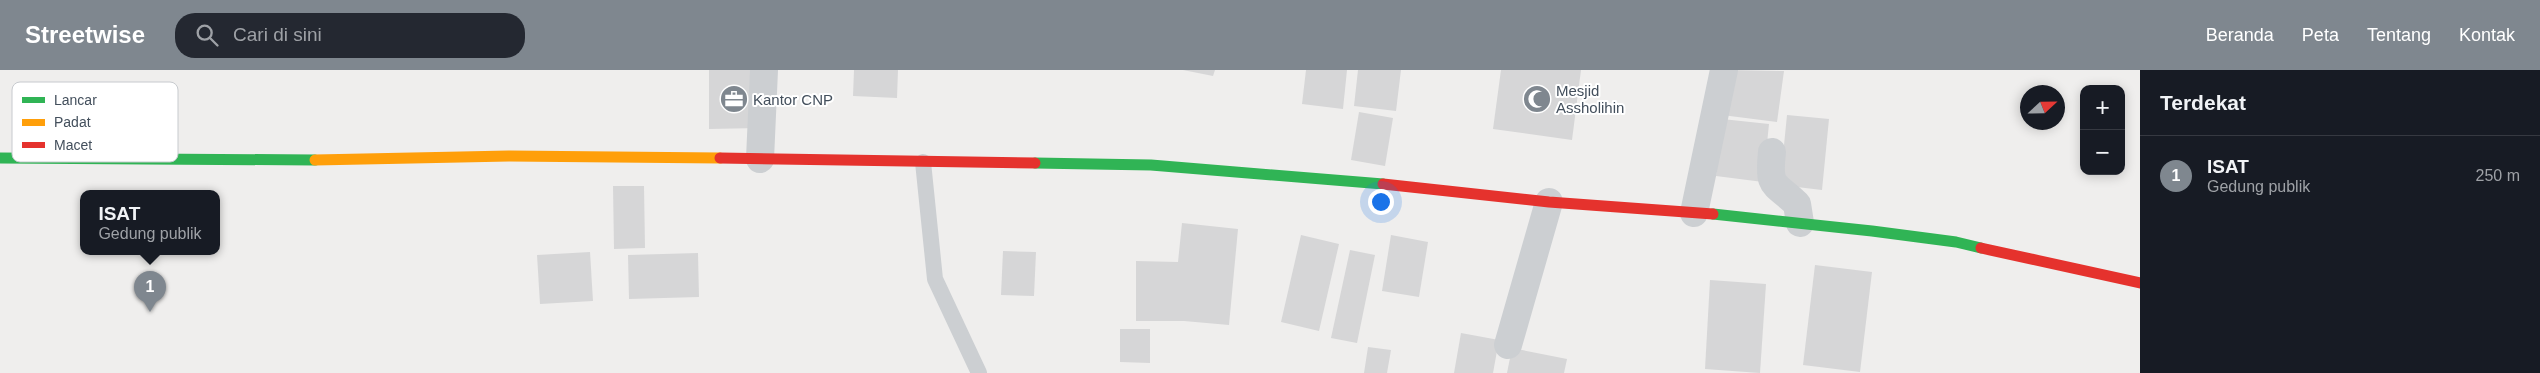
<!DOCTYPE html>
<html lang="id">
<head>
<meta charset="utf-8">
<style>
  :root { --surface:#171b24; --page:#242831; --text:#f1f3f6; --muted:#9ea1a6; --line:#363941; --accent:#7f878f }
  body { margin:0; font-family:Helvetica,sans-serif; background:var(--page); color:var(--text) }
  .controls { position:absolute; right:15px; top:15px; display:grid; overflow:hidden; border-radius:10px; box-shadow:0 2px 12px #0003 }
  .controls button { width:45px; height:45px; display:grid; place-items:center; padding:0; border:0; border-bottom:1px solid var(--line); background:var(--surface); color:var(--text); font:25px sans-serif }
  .compass { position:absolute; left:2020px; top:15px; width:45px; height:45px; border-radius:50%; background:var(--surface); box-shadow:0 2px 12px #0003; rotate:68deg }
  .you { position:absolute; left:1380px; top:131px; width:18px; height:18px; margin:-12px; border:4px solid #fff; border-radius:50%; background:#1a73e8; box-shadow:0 0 0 8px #1a73e833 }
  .badge { display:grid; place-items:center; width:32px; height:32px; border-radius:50%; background:var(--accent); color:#fff; font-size:16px; font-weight:700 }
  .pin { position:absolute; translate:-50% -41px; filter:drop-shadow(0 1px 2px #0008) }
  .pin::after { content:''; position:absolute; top:26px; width:18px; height:15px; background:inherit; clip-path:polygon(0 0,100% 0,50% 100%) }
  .popup { position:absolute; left:80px; top:120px; width:140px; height:65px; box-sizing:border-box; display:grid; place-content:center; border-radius:10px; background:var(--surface); filter:drop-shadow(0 1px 4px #0005); font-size:16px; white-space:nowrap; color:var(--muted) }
  .popup b { font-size:19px; color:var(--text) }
  .popup::after { content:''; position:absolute; left:50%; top:100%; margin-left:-10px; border:10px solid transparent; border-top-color:var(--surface) }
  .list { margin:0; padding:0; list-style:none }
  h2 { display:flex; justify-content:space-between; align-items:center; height:65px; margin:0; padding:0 20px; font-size:21px }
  h2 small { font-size:16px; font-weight:400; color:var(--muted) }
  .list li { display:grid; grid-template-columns:32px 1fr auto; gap:15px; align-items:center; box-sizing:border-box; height:80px; padding:0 20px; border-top:1px solid var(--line) }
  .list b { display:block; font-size:19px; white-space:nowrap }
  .list p { margin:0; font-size:16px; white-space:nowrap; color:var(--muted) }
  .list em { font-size:16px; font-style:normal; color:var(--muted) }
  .icon { flex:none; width:28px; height:28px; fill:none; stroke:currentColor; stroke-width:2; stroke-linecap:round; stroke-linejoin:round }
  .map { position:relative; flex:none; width:2140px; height:303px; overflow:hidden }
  header { display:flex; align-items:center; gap:30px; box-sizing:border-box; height:70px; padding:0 25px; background:var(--accent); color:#fff }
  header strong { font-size:24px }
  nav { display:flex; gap:28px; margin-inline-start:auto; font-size:18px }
  .search { width:350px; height:45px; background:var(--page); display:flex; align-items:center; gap:12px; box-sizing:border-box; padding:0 18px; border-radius:20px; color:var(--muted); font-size:19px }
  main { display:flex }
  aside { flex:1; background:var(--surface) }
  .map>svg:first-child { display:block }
  .building { fill:#d6d6d7 }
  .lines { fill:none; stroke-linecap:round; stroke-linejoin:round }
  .lane { stroke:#cccfd2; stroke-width:16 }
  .street { stroke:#cccfd2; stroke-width:28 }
  .fast { stroke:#30b455; stroke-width:11 }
  .slow { stroke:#ff9f0a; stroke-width:11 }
  .jam { stroke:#e5322d; stroke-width:11 }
  .labels { text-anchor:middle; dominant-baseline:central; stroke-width:4; stroke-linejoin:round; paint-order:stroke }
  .poi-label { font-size:15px; fill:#434f5c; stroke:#fff; text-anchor:start }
  .key { fill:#fff; stroke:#c7cace; stroke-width:1 }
  .key-label { font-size:14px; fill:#434f5c }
</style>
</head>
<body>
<header>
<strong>Streetwise</strong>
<div class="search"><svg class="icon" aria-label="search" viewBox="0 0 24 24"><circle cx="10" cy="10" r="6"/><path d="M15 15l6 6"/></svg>Cari di sini</div>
<nav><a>Beranda</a><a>Peta</a><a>Tentang</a><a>Kontak</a></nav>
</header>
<main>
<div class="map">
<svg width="2140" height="303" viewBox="0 0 2140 303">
  <rect width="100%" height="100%" fill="#efeeed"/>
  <g class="building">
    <polygon points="709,0 758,0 759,58 709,59"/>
    <polygon points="854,0 898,0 897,28 853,26"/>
    <polygon points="1183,0 1215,0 1213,6"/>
    <polygon points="1306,0 1347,0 1343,39 1302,34"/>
    <polygon points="1358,0 1401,0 1396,41 1354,36"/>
    <polygon points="1501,0 1581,0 1572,70 1493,59"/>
    <polygon points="1728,0 1784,1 1777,52 1722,45"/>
    <polygon points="1359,42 1393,48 1385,96 1351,90"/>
    <polygon points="1787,45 1829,49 1822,120 1780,115"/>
    <polygon points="1722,49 1769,54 1763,112 1716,106"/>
    <polygon points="613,116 644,116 645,178 614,179"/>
    <polygon points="1182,153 1238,159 1229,255 1184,251 1136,251 1136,191 1178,192"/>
    <polygon points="1301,165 1339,174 1319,261 1281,252"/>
    <polygon points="1391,165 1428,172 1419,227 1382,221"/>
    <polygon points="1350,180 1375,185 1357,273 1331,268"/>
    <polygon points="1003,181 1036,182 1034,226 1001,225"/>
    <polygon points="590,182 593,231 540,234 537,185"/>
    <polygon points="698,183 699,227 629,229 628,185"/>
    <polygon points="1815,195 1872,202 1860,302 1803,295"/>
    <polygon points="1710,210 1766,214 1760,303 1705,299"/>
    <polygon points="1120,259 1150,259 1150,293 1120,292"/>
    <polygon points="1461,263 1499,270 1493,303 1454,303"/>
    <polygon points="1368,277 1391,280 1387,303 1364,303"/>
    <polygon points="1512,278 1567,289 1564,303 1507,303"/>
  </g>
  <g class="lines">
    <polyline class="lane" points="923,92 935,209 979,303"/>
    <g class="street">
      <path d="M1772 82C1768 119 1774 112 1797 134L1800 153"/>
      <polyline points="760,89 764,0"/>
      <polyline points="1694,143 1724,0"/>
      <polyline points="1508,275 1549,132"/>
    </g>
    <g class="fast">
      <polyline points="0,88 315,90"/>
      <polyline points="1035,93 1151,95 1383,114"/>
      <polyline points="1713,144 1872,161 1956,172 1981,178"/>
    </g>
    <polyline class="slow" points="315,90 509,86 720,88"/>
    <g class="jam">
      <polyline points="720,88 1035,93"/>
      <polyline points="1383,114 1549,132 1713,144"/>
      <polyline points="1981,178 2140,213"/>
    </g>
  </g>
  <defs>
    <symbol id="office-disc" viewBox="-11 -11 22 22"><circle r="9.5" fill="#7f878f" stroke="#fff"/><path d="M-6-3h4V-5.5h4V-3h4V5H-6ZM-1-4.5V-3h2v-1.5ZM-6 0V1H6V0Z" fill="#fff"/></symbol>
    <symbol id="mosque-disc" viewBox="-11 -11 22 22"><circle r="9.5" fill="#7f878f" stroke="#fff"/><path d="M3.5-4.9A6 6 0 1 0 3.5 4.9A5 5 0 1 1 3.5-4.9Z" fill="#fff"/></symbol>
  </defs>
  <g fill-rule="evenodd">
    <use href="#office-disc" x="718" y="13" width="32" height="32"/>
    <use href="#mosque-disc" x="1521" y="13" width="32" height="32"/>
  </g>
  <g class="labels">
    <g class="poi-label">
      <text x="1556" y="20">Mesjid<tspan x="1556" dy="17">Assholihin</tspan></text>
      <text x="753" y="29">Kantor CNP</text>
    </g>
  </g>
  <rect x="12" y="12" width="166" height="80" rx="8" class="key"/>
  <rect x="22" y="27" width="23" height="6" fill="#30b455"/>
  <rect x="22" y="49" width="23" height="7" fill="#ff9f0a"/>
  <rect x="22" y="72" width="23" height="6" fill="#e5322d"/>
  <g class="key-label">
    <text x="54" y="35">Lancar</text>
    <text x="54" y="57">Padat</text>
    <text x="54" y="80">Macet</text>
  </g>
</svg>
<div class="controls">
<button>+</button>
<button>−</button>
</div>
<svg class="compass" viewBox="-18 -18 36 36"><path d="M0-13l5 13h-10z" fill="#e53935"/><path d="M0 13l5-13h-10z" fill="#9ea1a6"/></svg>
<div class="you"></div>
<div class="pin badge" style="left:150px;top:242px">1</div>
<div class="popup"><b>ISAT</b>Gedung publik</div>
</div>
<aside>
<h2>Terdekat<small></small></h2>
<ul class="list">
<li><span class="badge">1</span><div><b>ISAT</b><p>Gedung publik</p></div><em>250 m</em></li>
</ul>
</aside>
</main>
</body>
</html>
